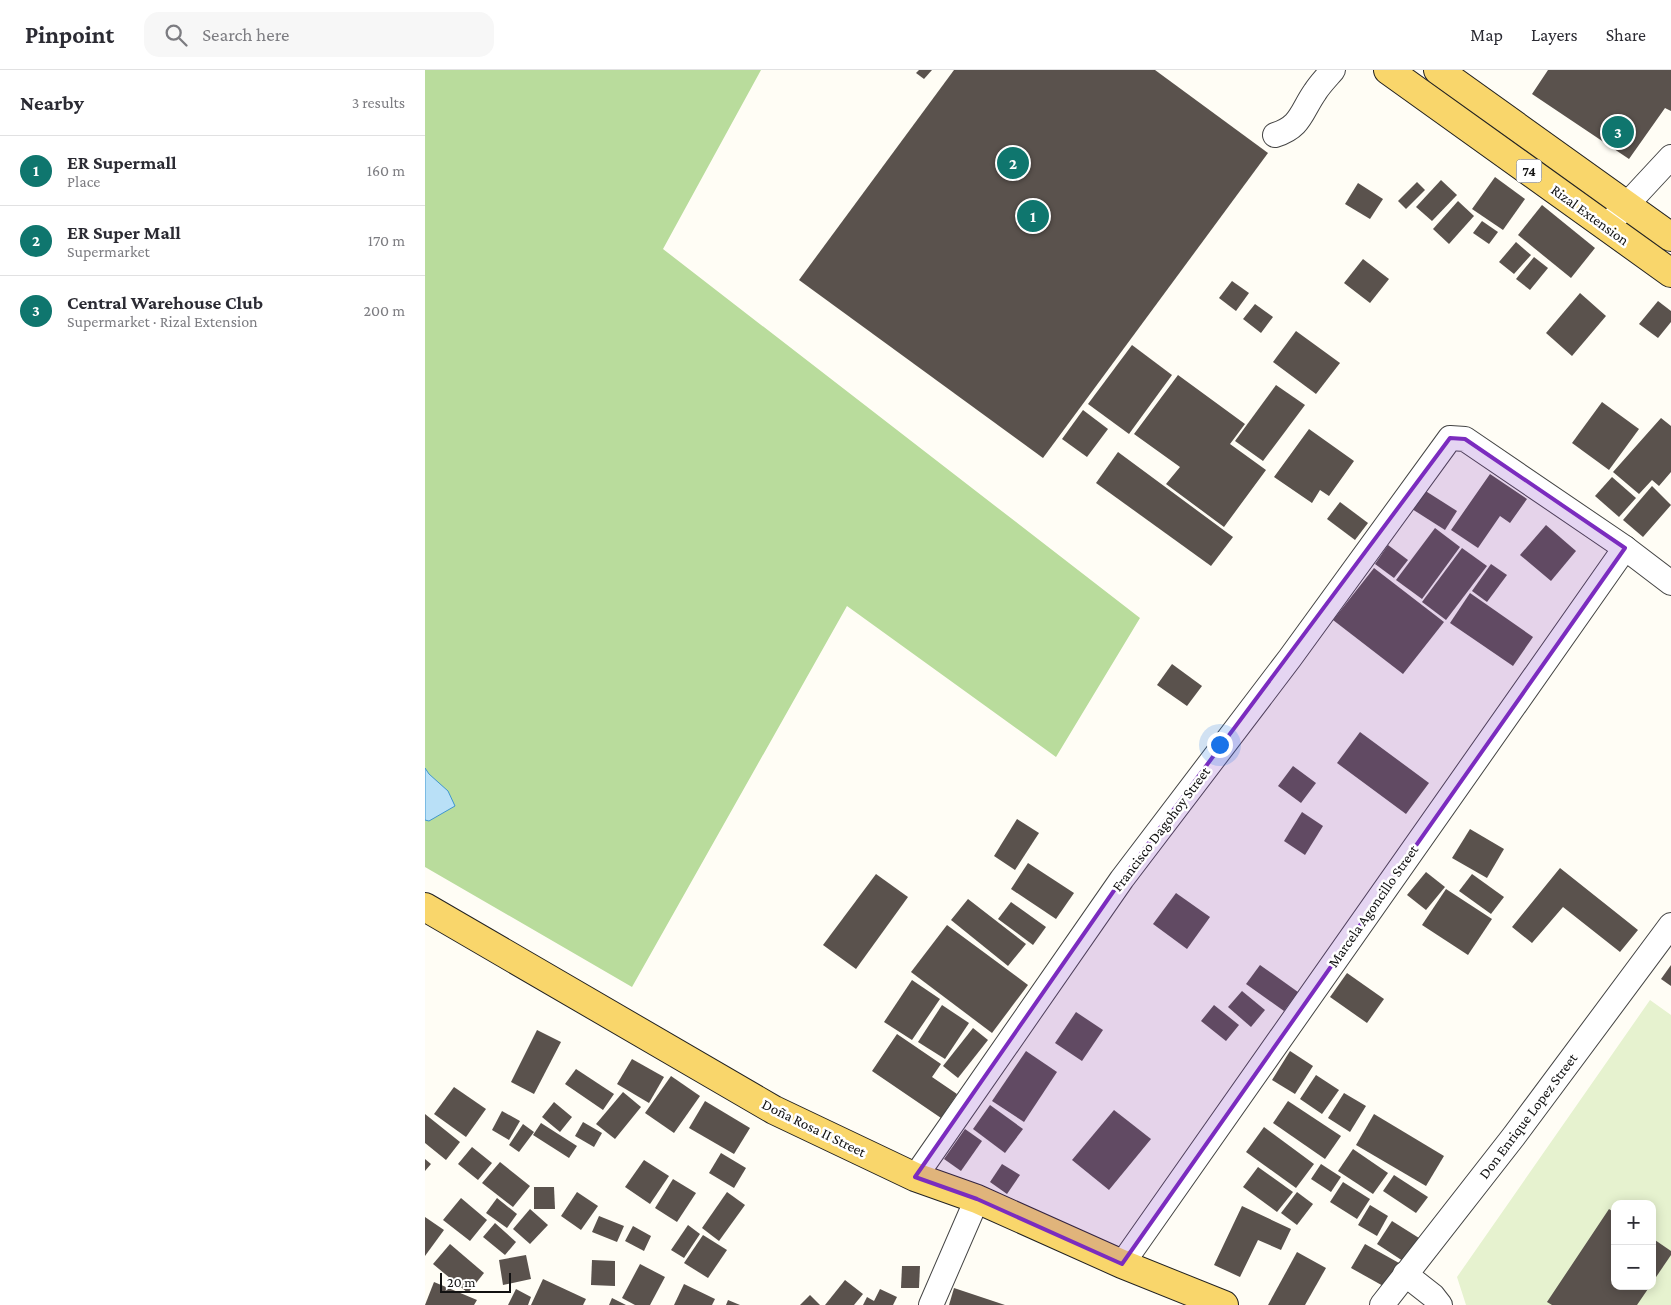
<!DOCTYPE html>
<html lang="en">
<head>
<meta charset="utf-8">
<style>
  :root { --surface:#fff; --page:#f7f7f7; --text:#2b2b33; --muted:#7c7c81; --line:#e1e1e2; --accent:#0f766e }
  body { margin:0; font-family:"Crimson Pro",serif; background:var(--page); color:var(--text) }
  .controls { position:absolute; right:15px; bottom:15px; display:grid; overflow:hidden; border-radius:10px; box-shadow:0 2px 12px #0003 }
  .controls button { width:45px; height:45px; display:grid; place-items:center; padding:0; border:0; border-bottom:1px solid var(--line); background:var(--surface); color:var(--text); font:25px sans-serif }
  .scale { position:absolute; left:15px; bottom:12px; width:71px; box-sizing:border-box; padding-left:5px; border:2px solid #111; border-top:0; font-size:14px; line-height:18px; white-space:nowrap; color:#111; -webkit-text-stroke:4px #fff; paint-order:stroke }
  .you { position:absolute; left:794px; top:674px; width:18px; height:18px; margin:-12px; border:4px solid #fff; border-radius:50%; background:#1a73e8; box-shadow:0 0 0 8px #1a73e833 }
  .badge { display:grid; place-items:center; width:32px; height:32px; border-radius:50%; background:var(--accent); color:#fff; font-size:16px; font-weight:700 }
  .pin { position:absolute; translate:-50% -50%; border:2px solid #fff; box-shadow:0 1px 5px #0006 }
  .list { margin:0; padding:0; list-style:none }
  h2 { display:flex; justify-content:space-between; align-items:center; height:65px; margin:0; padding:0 20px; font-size:21px }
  h2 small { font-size:16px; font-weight:400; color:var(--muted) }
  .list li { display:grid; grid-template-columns:32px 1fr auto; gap:15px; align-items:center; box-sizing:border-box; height:70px; padding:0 20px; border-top:1px solid var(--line) }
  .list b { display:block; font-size:19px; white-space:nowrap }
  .list p { margin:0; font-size:16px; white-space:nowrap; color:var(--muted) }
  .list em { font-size:16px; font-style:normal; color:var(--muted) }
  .icon { flex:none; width:28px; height:28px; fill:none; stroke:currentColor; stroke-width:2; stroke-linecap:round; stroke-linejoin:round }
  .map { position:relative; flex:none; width:1246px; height:1235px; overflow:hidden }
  header { display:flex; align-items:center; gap:30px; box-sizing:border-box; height:70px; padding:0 25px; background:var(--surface); border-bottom:1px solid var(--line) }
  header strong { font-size:24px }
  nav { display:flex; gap:28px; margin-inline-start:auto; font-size:18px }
  .search { width:350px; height:45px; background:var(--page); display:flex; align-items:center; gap:12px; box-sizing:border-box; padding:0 18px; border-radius:15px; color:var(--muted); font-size:19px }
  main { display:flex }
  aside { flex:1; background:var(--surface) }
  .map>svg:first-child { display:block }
  .forest { fill:#b9dc9c }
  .pitch { fill:#e6f2cf; fill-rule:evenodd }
  .water { fill:#b9e0f7; stroke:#3f96cf }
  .building { fill:#5a524d }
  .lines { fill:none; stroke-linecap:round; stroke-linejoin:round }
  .minor-casing { stroke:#444; stroke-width:26 }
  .major-casing { stroke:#222; stroke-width:30 }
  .minor { stroke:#fff; stroke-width:24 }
  .major { stroke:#f9d66b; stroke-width:28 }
  .marked { fill:#7b2cbf; fill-opacity:0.2; stroke:#7b2cbf; stroke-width:4; stroke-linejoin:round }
  .labels { text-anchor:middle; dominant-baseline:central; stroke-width:5; stroke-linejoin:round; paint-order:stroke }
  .shield { fill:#fff; stroke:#585858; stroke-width:1 }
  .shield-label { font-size:14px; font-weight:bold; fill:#111 }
  .street-label { font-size:15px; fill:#111; stroke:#fff }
</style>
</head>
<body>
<header>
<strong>Pinpoint</strong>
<div class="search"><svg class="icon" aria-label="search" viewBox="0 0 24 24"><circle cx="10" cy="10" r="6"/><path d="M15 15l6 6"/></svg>Search here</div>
<nav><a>Map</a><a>Layers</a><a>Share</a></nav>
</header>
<main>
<aside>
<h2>Nearby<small>3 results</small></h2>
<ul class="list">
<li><span class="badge">1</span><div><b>ER Supermall</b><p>Place</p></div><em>160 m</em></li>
<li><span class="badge">2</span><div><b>ER Super Mall</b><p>Supermarket</p></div><em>170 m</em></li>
<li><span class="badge">3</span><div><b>Central Warehouse Club</b><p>Supermarket · Rizal Extension</p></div><em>200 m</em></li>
</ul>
</aside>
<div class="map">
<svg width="1246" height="1235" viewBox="0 0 1246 1235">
  <rect width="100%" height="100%" fill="#fffdf5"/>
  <polygon class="forest" points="0,0 336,0 238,179 715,548 631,687 422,536 207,917 0,797"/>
  <path class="pitch" d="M1225 930 1246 945V1235H1041L1032 1207ZM1190 1134H1227V1216H1190Z"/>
  <polygon class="water" points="0,698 4,704 23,721 30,736 4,751 0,750"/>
  <g class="building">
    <polygon points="494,0 507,0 499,9 491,3"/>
    <polygon points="529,0 730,0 843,83 618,388 374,210"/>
    <polygon points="1123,0 1246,0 1246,41 1240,38 1204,89 1107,24"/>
    <polygon points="1070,107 1100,129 1078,160 1047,139"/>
    <polygon points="1016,110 1032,125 1007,151 991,137"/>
    <polygon points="992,112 1000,120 981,139 973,131"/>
    <polygon points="933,113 958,129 945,149 920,134"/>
    <polygon points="1033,131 1049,146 1024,174 1008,159"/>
    <polygon points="1117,135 1170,178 1146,208 1093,165"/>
    <polygon points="1057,151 1073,162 1064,174 1048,163"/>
    <polygon points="1091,172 1106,185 1089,204 1074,192"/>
    <polygon points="1109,187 1123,198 1105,220 1091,209"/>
    <polygon points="938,189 964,209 945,233 919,213"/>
    <polygon points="807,211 824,223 811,241 794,228"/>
    <polygon points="1155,223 1181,246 1147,286 1121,263"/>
    <polygon points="1233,231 1246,241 1246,252 1233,268 1214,254"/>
    <polygon points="830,234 848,247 836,263 818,249"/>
    <polygon points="871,261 915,293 891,324 848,292"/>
    <polygon points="707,275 747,305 704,364 663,334"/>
    <polygon points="753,305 820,354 805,374 841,400 799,457 741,414 755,397 709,364"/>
    <polygon points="851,315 880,335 838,391 810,371"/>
    <polygon points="1177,332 1214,359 1184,400 1147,373"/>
    <polygon points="658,340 683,359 662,387 637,369"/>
    <polygon points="1236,348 1246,356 1246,402 1234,416 1227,410 1214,424 1188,402"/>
    <polygon points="884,359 929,391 904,426 895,420 887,433 849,407"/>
    <polygon points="693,382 808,467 786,496 671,413"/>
    <polygon points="1065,404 1102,429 1085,453 1075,446 1053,478 1026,460"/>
    <polygon points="1187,407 1211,428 1194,447 1170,426"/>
    <polygon points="1227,416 1246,435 1218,467 1198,450"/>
    <polygon points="999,420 1032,441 1020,460 987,439"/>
    <polygon points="915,432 943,453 930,470 902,449"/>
    <polygon points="1121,455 1151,481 1126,511 1095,485"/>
    <polygon points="1010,458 1035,477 997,529 971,510"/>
    <polygon points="963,475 983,490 969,508 950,494"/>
    <polygon points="1037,478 1062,496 1021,550 997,532"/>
    <polygon points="1066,494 1082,505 1062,532 1047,521"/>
    <polygon points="949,498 1019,552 978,604 908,550"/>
    <polygon points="1045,523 1108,567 1088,596 1025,553"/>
    <polygon points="747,594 777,616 762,636 732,615"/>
    <polygon points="935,662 1004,713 981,744 912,693"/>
    <polygon points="868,696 891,713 876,733 853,716"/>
    <polygon points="877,742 898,756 880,785 859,771"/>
    <polygon points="592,749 614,763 590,800 569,786"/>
    <polygon points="1045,759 1079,779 1062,808 1027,788"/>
    <polygon points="603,793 649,823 631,849 586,819"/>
    <polygon points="1135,798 1213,860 1195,882 1138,837 1107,873 1087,857"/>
    <polygon points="1001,802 1020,817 1001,840 982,825"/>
    <polygon points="451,804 483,827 431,899 398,875"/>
    <polygon points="1047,804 1079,827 1066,844 1034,821"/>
    <polygon points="1021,819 1067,849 1043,885 997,855"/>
    <polygon points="751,823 785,847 762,879 728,854"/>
    <polygon points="543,829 601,874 583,896 526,850"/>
    <polygon points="586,832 621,857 608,875 573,849"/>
    <polygon points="522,855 603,915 567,963 486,902"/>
    <polygon points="835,895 873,922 859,941 821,914"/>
    <polygon points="1246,895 1246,916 1236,909"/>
    <polygon points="922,903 959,929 942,953 905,927"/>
    <polygon points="487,910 515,929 487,970 459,952"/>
    <polygon points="817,921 840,940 826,957 803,937"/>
    <polygon points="517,935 544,953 520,989 493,972"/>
    <polygon points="789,935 814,955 801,971 776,951"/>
    <polygon points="651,942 678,960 657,991 630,973"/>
    <polygon points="548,958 563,970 533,1008 518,996"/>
    <polygon points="112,960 136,972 109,1024 86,1012"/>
    <polygon points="472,964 516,994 507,1007 532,1024 516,1048 447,1001"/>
    <polygon points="601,981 632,1002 599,1052 567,1031"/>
    <polygon points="865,981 888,996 870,1024 847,1010"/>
    <polygon points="207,989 239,1007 224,1033 192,1014"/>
    <polygon points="151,999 189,1024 178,1040 140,1014"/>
    <polygon points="891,1005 914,1020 897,1044 875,1029"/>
    <polygon points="246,1006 275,1026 249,1063 220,1043"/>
    <polygon points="29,1017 61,1039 41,1067 9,1044"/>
    <polygon points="198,1022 216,1037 190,1069 171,1054"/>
    <polygon points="919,1023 941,1036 925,1062 903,1048"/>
    <polygon points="280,1031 325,1058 309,1084 264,1058"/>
    <polygon points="863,1031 916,1066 900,1089 848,1053"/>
    <polygon points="129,1032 147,1047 135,1062 117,1047"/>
    <polygon points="565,1035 598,1059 580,1083 548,1059"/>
    <polygon points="689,1040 726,1069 684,1120 647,1090"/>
    <polygon points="77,1041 95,1051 84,1070 67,1060"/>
    <polygon points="0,1044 35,1072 21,1090 0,1073"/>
    <polygon points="949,1044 1019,1086 1001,1116 931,1075"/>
    <polygon points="158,1052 177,1063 169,1077 150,1066"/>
    <polygon points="116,1053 152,1076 144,1088 108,1065"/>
    <polygon points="98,1054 109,1062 94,1082 84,1075"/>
    <polygon points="839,1057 889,1094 871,1118 821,1082"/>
    <polygon points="540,1059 557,1071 536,1101 519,1089"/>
    <polygon points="47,1077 67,1093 53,1110 33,1094"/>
    <polygon points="928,1079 963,1103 948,1124 913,1101"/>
    <polygon points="296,1083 321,1098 309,1118 284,1103"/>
    <polygon points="0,1089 6,1094 0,1101"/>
    <polygon points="219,1090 244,1106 225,1134 200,1117"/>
    <polygon points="75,1092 105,1116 88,1137 57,1113"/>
    <polygon points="577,1094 595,1105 582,1124 565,1112"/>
    <polygon points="896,1094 916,1107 906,1122 886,1109"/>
    <polygon points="833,1097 868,1122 852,1142 818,1117"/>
    <polygon points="969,1105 1003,1127 991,1143 958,1121"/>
    <polygon points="248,1109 271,1123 252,1152 230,1138"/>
    <polygon points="918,1112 945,1129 932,1149 905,1132"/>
    <polygon points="109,1117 129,1117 130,1139 109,1139"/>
    <polygon points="152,1122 173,1136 156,1160 136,1146"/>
    <polygon points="302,1122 320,1135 294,1171 277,1158"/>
    <polygon points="872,1122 888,1134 872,1155 856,1143"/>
    <polygon points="36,1128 62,1150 45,1171 18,1150"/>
    <polygon points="72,1128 92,1144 82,1158 61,1143"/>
    <polygon points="945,1135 963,1146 952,1166 933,1155"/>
    <polygon points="817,1136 866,1159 856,1180 833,1170 815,1207 789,1195"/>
    <polygon points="105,1139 123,1155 105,1174 88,1159"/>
    <polygon points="1184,1139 1190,1143 1190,1216 1225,1216 1212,1235 1127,1235 1122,1232"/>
    <polygon points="174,1146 199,1156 192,1172 167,1162"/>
    <polygon points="0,1147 19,1160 0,1186"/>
    <polygon points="967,1151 994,1168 978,1191 952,1174"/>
    <polygon points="70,1153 91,1172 80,1185 58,1167"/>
    <polygon points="263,1155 275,1164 259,1188 246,1180"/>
    <polygon points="208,1156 226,1166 219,1181 200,1171"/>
    <polygon points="278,1165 302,1180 283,1208 259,1193"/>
    <polygon points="1227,1168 1246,1181 1246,1185 1227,1213"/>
    <polygon points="25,1174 59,1203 43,1223 8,1194"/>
    <polygon points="940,1174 974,1193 960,1217 926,1198"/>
    <polygon points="872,1182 901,1198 880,1235 843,1235"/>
    <polygon points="101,1185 106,1209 78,1215 74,1190"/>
    <polygon points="167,1190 190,1191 190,1216 166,1215"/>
    <polygon points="215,1194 240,1207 225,1235 210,1235 197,1228"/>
    <polygon points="477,1196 495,1196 494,1218 476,1218"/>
    <polygon points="118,1209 161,1229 158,1235 106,1235"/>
    <polygon points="420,1210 438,1224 429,1235 400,1235"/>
    <polygon points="9,1212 52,1230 49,1235 0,1235"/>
    <polygon points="259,1214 290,1229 287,1235 249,1235"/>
    <polygon points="529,1218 580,1235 524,1235"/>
    <polygon points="91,1219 106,1227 103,1235 83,1235"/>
    <polygon points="455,1219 472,1227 468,1235 438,1235 442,1227 449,1231"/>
    <polygon points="385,1225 395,1235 375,1235"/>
    <polygon points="187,1228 201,1235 184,1235"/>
    <polygon points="303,1230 315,1235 301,1235"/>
  </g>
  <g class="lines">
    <defs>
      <g id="minor">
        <path d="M850 65C876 57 876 42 890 22 895 14 902 7 908 0"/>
        <polyline points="1181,157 1246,87"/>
        <polyline points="490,1107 697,809 865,588 1025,368 1040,369 1200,478 1246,513"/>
        <polyline points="697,1194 1200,478"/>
        <polyline points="980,1204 1008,1226 1015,1235"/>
        <polyline points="506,1235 552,1129"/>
        <polyline points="957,1235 1089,1066 1246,855"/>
      </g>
      <g id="major">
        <polyline points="963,0 1246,203"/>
        <polyline points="1013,0 1246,167"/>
        <polyline points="0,837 349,1040 490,1107 552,1129 697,1194 799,1235"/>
      </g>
    </defs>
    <use href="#minor" class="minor-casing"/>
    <use href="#major" class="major-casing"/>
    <use href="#minor" class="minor"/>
    <use href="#major" class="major"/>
  </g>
  <path class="marked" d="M1025 368 1040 369 1200 478 697 1194 552 1129 490 1107 697 809Z"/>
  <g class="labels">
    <rect class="shield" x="1091.5" y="89.5" width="25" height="23" rx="4"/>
    <g class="shield-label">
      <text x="1104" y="101">74</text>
    </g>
    <g class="street-label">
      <text transform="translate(1165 145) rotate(36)">Rizal Extension</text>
      <text transform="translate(736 759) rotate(-53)">Francisco Dagohoy Street</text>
      <text transform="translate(948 836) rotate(-55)">Marcela Agoncillo Street</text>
      <text transform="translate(1103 1046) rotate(-53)">Don Enrique Lopez Street</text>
      <text transform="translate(389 1058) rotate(26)">Doña Rosa II Street</text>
    </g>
  </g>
</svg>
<div class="controls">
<button>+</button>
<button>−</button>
</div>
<div class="scale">20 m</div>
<div class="you"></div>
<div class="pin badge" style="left:608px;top:146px">1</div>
<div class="pin badge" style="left:588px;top:93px">2</div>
<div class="pin badge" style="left:1193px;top:62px">3</div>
</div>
</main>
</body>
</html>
